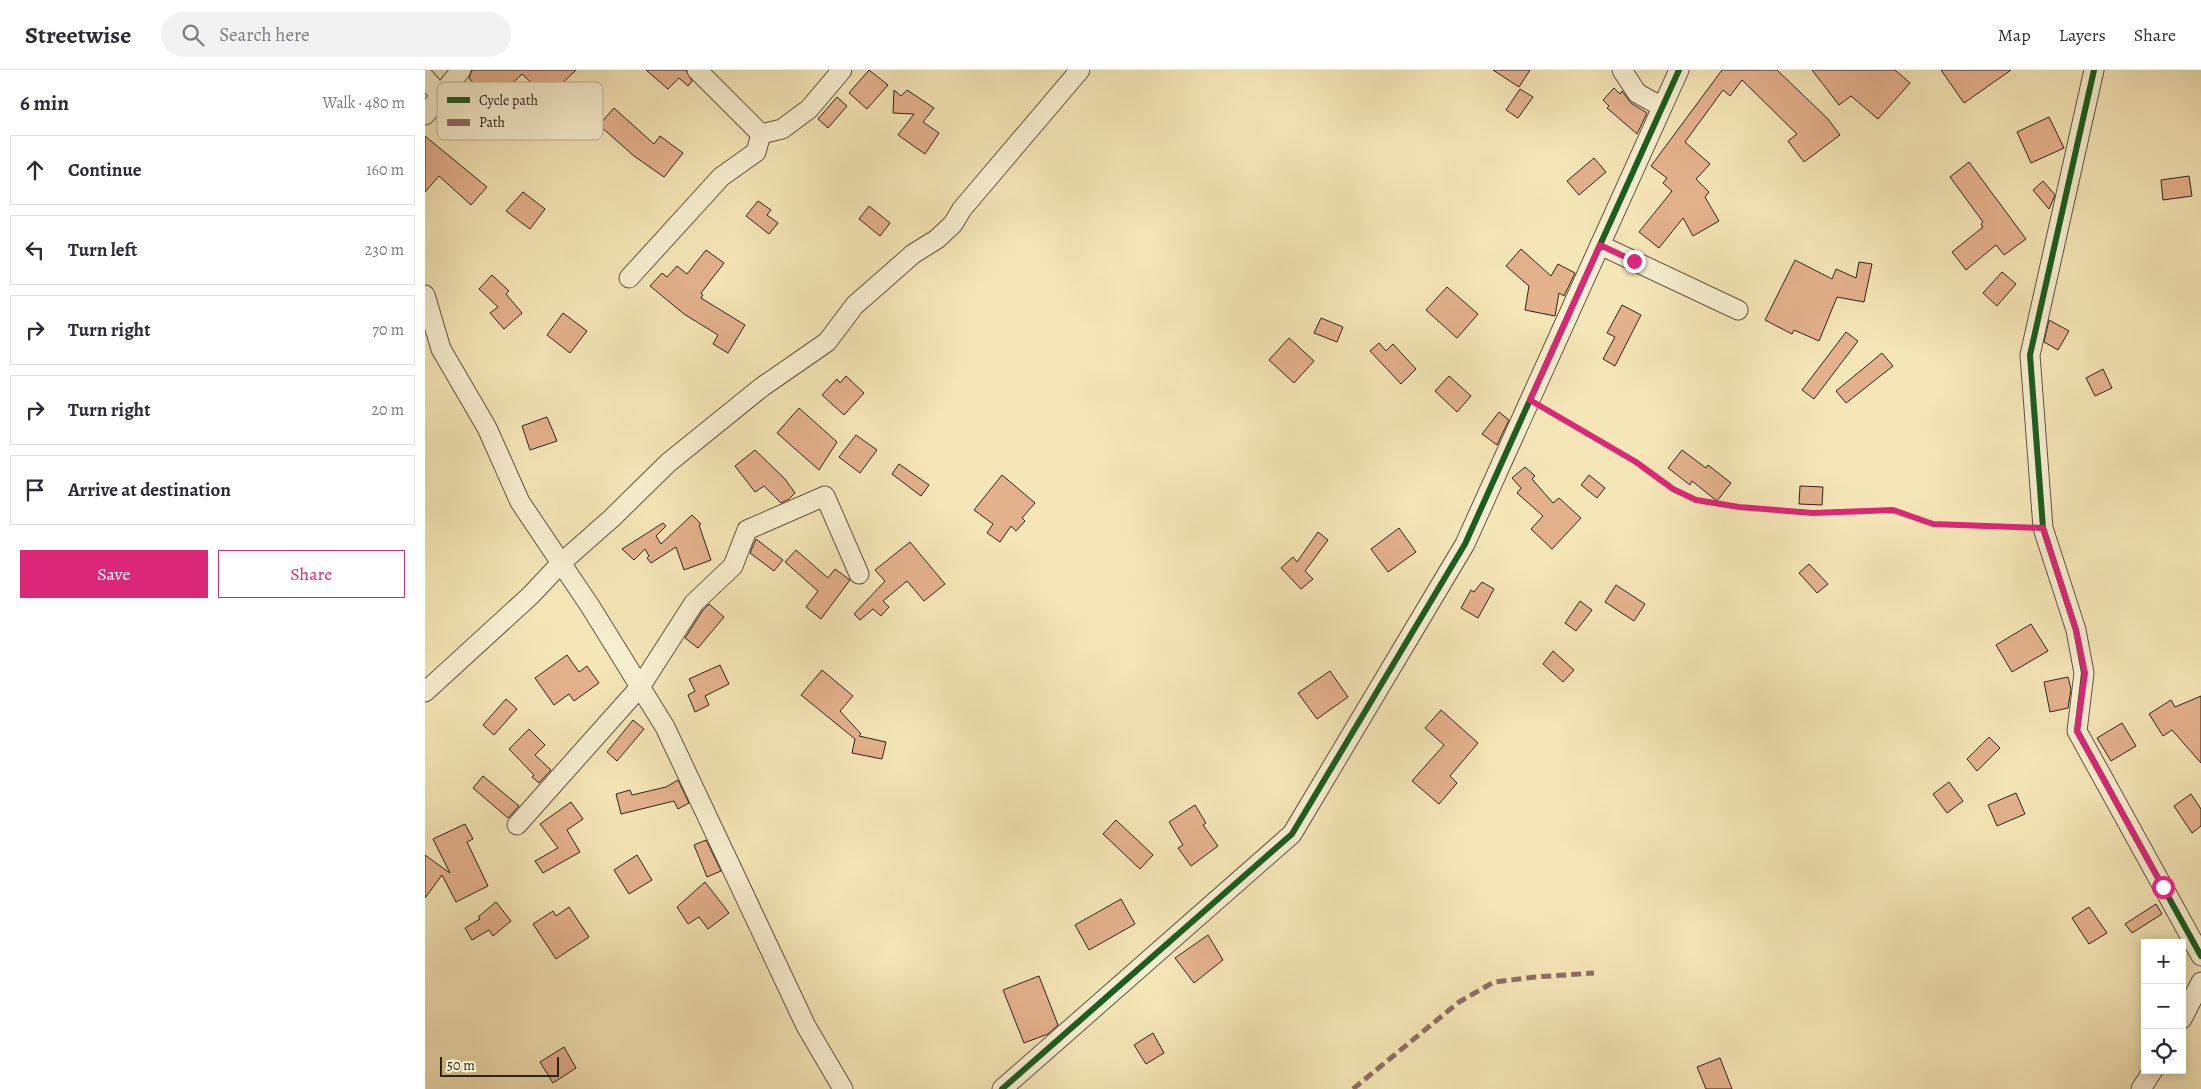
<!DOCTYPE html>
<html lang="en">
<head>
<meta charset="utf-8">
<style>
  :root { --surface:#fff; --page:#f2f2f3; --text:#2b2b33; --muted:#7c7c81; --line:#e1e1e2; --accent:#db2777 }
  body { margin:0; font-family:Alegreya,serif; background:var(--page); color:var(--text) }
  .controls { position:absolute; right:15px; bottom:15px; display:grid; overflow:hidden; border-radius:0px; box-shadow:0 2px 12px #0003 }
  .controls button { width:45px; height:45px; display:grid; place-items:center; padding:0; border:0; border-bottom:1px solid var(--line); background:var(--surface); color:var(--text); font:25px sans-serif }
  .scale { position:absolute; left:15px; bottom:12px; width:119px; box-sizing:border-box; padding-left:5px; border:2px solid #2d241a; border-top:0; font-size:14px; line-height:18px; white-space:nowrap; color:#2d241a; -webkit-text-stroke:4px #f8efd0; paint-order:stroke }
  .stop { position:absolute; width:15px; height:15px; margin:-11px; border:4px solid #db2777; border-radius:50%; background:#fff }
  .stop.end { background:#db2777; border-color:#fff; box-shadow:0 1px 5px #0008 }
  .list { margin:0; padding:0; list-style:none }
  h2 { display:flex; justify-content:space-between; align-items:center; height:65px; margin:0; padding:0 20px; font-size:21px }
  h2 small { font-size:16px; font-weight:400; color:var(--muted) }
  .list li { display:grid; grid-template-columns:32px 1fr auto; gap:15px; align-items:center; box-sizing:border-box; height:70px; margin:0 10px 10px; padding:0 10px; border:1px solid var(--line); border-radius:0px }
  .list b { display:block; font-size:19px; white-space:nowrap }
  .list em { font-size:16px; font-style:normal; color:var(--muted) }
  .actions { display:flex; gap:10px; padding:15px 20px }
  .actions a { flex:1; padding:11px 0; border:1px solid var(--accent); border-radius:0px; text-align:center; font-size:18px; color:var(--accent) }
  .actions .main { background:var(--accent); color:#fff }
  .icon { flex:none; width:28px; height:28px; fill:none; stroke:currentColor; stroke-width:2; stroke-linecap:round; stroke-linejoin:round }
  .map { position:relative; flex:none; width:1776px; height:1019px; overflow:hidden }
  header { display:flex; align-items:center; gap:30px; box-sizing:border-box; height:70px; padding:0 25px; background:var(--surface); border-bottom:1px solid var(--line) }
  header strong { font-size:24px }
  nav { display:flex; gap:28px; margin-inline-start:auto; font-size:18px }
  .search { width:350px; height:45px; background:var(--page); display:flex; align-items:center; gap:12px; box-sizing:border-box; padding:0 18px; border-radius:28px; color:var(--muted); font-size:19px }
  main { display:flex }
  aside { flex:1; background:var(--surface) }
  .map>svg:first-child { display:block }
  .building { fill:#e4b18d; stroke:#2d241a }
  .lines { fill:none; stroke-linecap:round; stroke-linejoin:round }
  .minor-casing { stroke:#5f5441; stroke-width:21 }
  .path { stroke:#2d241a; stroke-width:3; stroke-dasharray:1 2.5; stroke-linecap:butt }
  .minor { stroke:#f8efd0; stroke-width:19 }
  .quiet { stroke:#8d6e63; stroke-width:5; stroke-dasharray:10 5; stroke-linecap:butt }
  .cycleway-casing { stroke:#f8efd0; stroke-width:9 }
  .cycleway { stroke:#1b5e20; stroke-width:6 }
  .route { stroke:#db2777; stroke-width:6 }
  .key { fill:#f8efd0; stroke:#bbb299; stroke-width:1 }
  .key-label { font-size:14px; fill:#2d241a }
</style>
</head>
<body>
<header>
<strong>Streetwise</strong>
<div class="search"><svg class="icon" aria-label="search" viewBox="0 0 24 24"><circle cx="10" cy="10" r="6"/><path d="M15 15l6 6"/></svg>Search here</div>
<nav><a>Map</a><a>Layers</a><a>Share</a></nav>
</header>
<main>
<aside>
<h2>6 min<small>Walk · 480 m</small></h2>
<ul class="list">
<li><svg class="icon" aria-label="ahead" viewBox="0 0 24 24"><path d="M12 20V5M6 11l6-6 6 6"/></svg><div><b>Continue</b></div><em>160 m</em></li>
<li><svg class="icon" aria-label="left" viewBox="0 0 24 24"><path d="M17 20v-9H6M10 6l-5 5 5 5"/></svg><div><b>Turn left</b></div><em>230 m</em></li>
<li><svg class="icon" aria-label="right" viewBox="0 0 24 24"><path d="M7 20v-9h11M14 6l5 5-5 5"/></svg><div><b>Turn right</b></div><em>70 m</em></li>
<li><svg class="icon" aria-label="right" viewBox="0 0 24 24"><path d="M7 20v-9h11M14 6l5 5-5 5"/></svg><div><b>Turn right</b></div><em>20 m</em></li>
<li><svg class="icon" aria-label="arrive" viewBox="0 0 24 24"><path d="M6 21V4h12l-3 4 3 4H6"/></svg><div><b>Arrive at destination</b></div></li>
</ul>
<div class="actions"><a class="main">Save</a><a>Share</a></div>
</aside>
<div class="map">
<svg width="1776" height="1019" viewBox="0 0 1776 1019">
  <rect width="100%" height="100%" fill="#f5e6b7"/>
  <filter id="stains"><feTurbulence type="fractalNoise" baseFrequency=".004" numOctaves="4"/><feColorMatrix values="0 0 0 0 .2 0 0 0 0 .09 0 0 0 0 .02 0 0 0 .5 -.17"/></filter>
  <radialGradient id="worn" r=".72"><stop offset=".6" stop-color="#630" stop-opacity="0"/><stop offset="1" stop-color="#630" stop-opacity=".3"/></radialGradient>
  <g class="building">
    <polygon points="47,0 151,0 128,22 134,32 107,50 96,32 110,16 97,4 66,34 44,8"/>
    <polygon points="221,0 261,0 267,11 263,16 254,8 243,19"/>
    <polygon points="444,0 463,15 442,39 424,23"/>
    <polygon points="1068,0 1105,0 1094,17"/>
    <polygon points="1297,0 1352,0 1403,49 1415,65 1379,92 1363,71 1372,64 1317,10 1305,26 1298,20 1260,72 1285,94 1271,109 1284,122 1280,127 1294,151 1268,166 1258,148 1234,178 1214,162 1247,121 1238,113 1242,108 1226,96"/>
    <polygon points="1387,0 1470,0 1485,13 1453,49 1426,26 1414,35"/>
    <polygon points="1516,0 1586,0 1539,33"/>
    <polygon points="1189,18 1195,24 1197,21 1206,33 1222,43 1212,64 1182,38 1184,36 1178,30"/>
    <polygon points="1095,19 1108,27 1093,48 1081,40"/>
    <polygon points="469,20 476,26 482,20 509,38 498,52 514,63 500,84 473,65 489,44 468,43"/>
    <polygon points="412,27 422,36 403,58 393,49"/>
    <polygon points="189,38 229,74 235,66 258,83 239,107 209,86 174,55"/>
    <polygon points="1624,47 1639,78 1606,93 1592,62"/>
    <polygon points="0,66 62,117 46,135 14,106 0,122"/>
    <polygon points="1169,88 1181,102 1154,125 1142,111"/>
    <polygon points="1544,92 1601,169 1579,185 1571,175 1541,200 1527,182 1558,157 1556,154 1558,152 1525,107"/>
    <polygon points="1764,106 1767,126 1738,130 1736,110"/>
    <polygon points="1618,111 1630,125 1624,139 1608,120"/>
    <polygon points="98,122 120,139 105,159 81,141"/>
    <polygon points="333,131 346,140 342,145 353,153 344,164 321,146"/>
    <polygon points="444,136 465,153 455,166 434,149"/>
    <polygon points="1096,179 1126,206 1133,194 1150,203 1139,226 1134,223 1130,246 1100,240 1104,216 1081,196"/>
    <polygon points="281,180 299,193 276,223 278,225 276,228 320,255 303,283 288,274 293,265 259,244 225,216 237,203 242,207 252,196 262,204"/>
    <polygon points="1370,190 1407,209 1411,199 1431,208 1434,192 1447,194 1439,232 1412,227 1394,271 1369,260 1367,264 1340,250"/>
    <polygon points="1577,202 1591,214 1572,236 1558,223"/>
    <polygon points="67,205 84,221 81,224 97,243 79,259 65,243 73,237 54,219"/>
    <polygon points="1022,217 1053,244 1032,268 1001,240"/>
    <polygon points="1197,235 1216,245 1190,296 1178,289 1190,267 1182,263"/>
    <polygon points="138,243 162,261 145,283 122,265"/>
    <polygon points="896,248 918,257 912,272 889,263"/>
    <polygon points="1624,250 1644,261 1633,280 1619,272"/>
    <polygon points="1421,262 1433,271 1389,329 1377,320"/>
    <polygon points="864,268 889,291 869,313 844,290"/>
    <polygon points="954,273 961,281 968,274 991,299 976,314 945,281"/>
    <polygon points="1457,283 1468,296 1421,333 1411,321"/>
    <polygon points="1678,299 1687,318 1670,326 1661,308"/>
    <polygon points="421,306 439,323 419,345 397,325 412,309 415,313"/>
    <polygon points="1024,306 1046,326 1032,342 1010,321"/>
    <polygon points="374,338 412,372 394,400 352,363"/>
    <polygon points="1074,342 1084,350 1072,375 1057,364"/>
    <polygon points="122,347 132,371 105,380 97,356"/>
    <polygon points="431,365 452,380 435,403 414,387"/>
    <polygon points="330,380 360,409 370,423 364,429 356,433 339,416 330,422 310,396"/>
    <polygon points="1257,380 1281,398 1283,395 1306,413 1292,431 1267,411 1265,415 1243,398"/>
    <polygon points="474,394 504,415 496,426 467,404"/>
    <polygon points="1100,397 1110,406 1107,409 1128,433 1134,428 1156,448 1127,479 1106,459 1118,446 1092,423 1096,418 1087,408"/>
    <polygon points="577,405 610,433 597,448 600,451 591,461 586,456 575,472 562,463 568,454 549,440"/>
    <polygon points="1164,405 1180,418 1172,428 1156,415"/>
    <polygon points="1375,416 1398,417 1397,435 1374,434"/>
    <polygon points="267,445 276,454 274,455 286,490 259,500 251,477 226,493 222,488 224,486 220,479 209,490 197,479 238,453 241,456 231,466 236,474"/>
    <polygon points="974,458 991,482 963,502 946,479"/>
    <polygon points="893,462 903,470 880,501 888,509 876,519 856,498 868,487 872,492"/>
    <polygon points="331,469 358,490 349,501 325,483"/>
    <polygon points="485,472 520,514 499,531 482,511 458,531 464,537 456,546 448,539 435,550 429,544 460,511 450,500"/>
    <polygon points="371,480 403,508 410,499 425,510 396,549 381,537 393,521 360,492"/>
    <polygon points="1384,494 1403,514 1392,523 1374,503"/>
    <polygon points="1057,512 1069,519 1053,548 1036,538 1046,520 1049,522"/>
    <polygon points="1191,515 1220,534 1209,551 1180,532"/>
    <polygon points="1155,531 1167,540 1151,561 1140,553"/>
    <polygon points="284,534 299,547 273,578 260,568 278,540"/>
    <polygon points="1606,554 1623,581 1587,602 1571,575"/>
    <polygon points="1128,581 1149,600 1138,612 1118,594"/>
    <polygon points="142,585 154,602 162,596 174,613 149,631 144,624 129,635 110,608"/>
    <polygon points="295,595 304,614 280,626 284,635 270,642 263,625 270,621 264,609"/>
    <polygon points="397,600 428,626 415,641 436,664 434,666 461,672 457,689 427,683 430,669 376,625"/>
    <polygon points="905,601 923,627 892,649 873,623"/>
    <polygon points="1643,607 1646,619 1643,638 1625,642 1619,612"/>
    <polygon points="1776,626 1776,693 1747,660 1738,666 1724,644 1746,630 1750,637"/>
    <polygon points="81,629 92,639 69,665 58,655"/>
    <polygon points="1016,640 1053,673 1025,706 1032,713 1014,734 987,711 1019,675 1000,658"/>
    <polygon points="208,650 219,659 192,691 182,682"/>
    <polygon points="1697,653 1711,676 1686,691 1672,668"/>
    <polygon points="104,659 120,675 110,685 126,700 114,713 107,707 109,705 84,679"/>
    <polygon points="1564,667 1575,678 1552,701 1542,689"/>
    <polygon points="58,706 94,736 83,748 48,718"/>
    <polygon points="253,710 264,733 253,739 249,731 196,744 191,724 205,720 207,725 241,717"/>
    <polygon points="1524,712 1538,731 1522,743 1508,724"/>
    <polygon points="1591,723 1600,744 1572,756 1563,735"/>
    <polygon points="1766,724 1776,739 1776,756 1767,763 1749,736"/>
    <polygon points="146,732 158,749 142,760 155,782 118,803 110,791 133,778 115,754"/>
    <polygon points="770,735 781,753 778,755 793,776 766,796 753,778 758,775 744,752"/>
    <polygon points="691,750 728,785 715,799 678,764"/>
    <polygon points="40,754 48,769 42,772 63,816 31,832 17,805 0,828 0,785 25,803 8,769"/>
    <polygon points="281,770 296,801 282,807 269,775"/>
    <polygon points="212,785 227,810 204,824 189,800"/>
    <polygon points="280,812 304,843 283,859 274,847 263,854 252,837"/>
    <polygon points="696,829 710,854 664,880 650,855"/>
    <polygon points="71,832 86,851 68,866 64,860 47,870 40,858 55,849 53,847"/>
    <polygon points="1731,834 1737,844 1707,863 1700,854"/>
    <polygon points="144,837 164,867 131,889 108,854 128,841 131,846"/>
    <polygon points="1664,837 1682,863 1664,874 1647,848"/>
    <polygon points="783,865 798,890 769,913 750,888"/>
    <polygon points="614,906 633,955 623,964 599,973 578,920"/>
    <polygon points="728,963 739,983 721,994 709,975"/>
    <polygon points="139,977 151,998 128,1013 115,992"/>
    <polygon points="1295,988 1307,1019 1281,1019 1272,997"/>
  </g>
  <g class="lines">
    <defs>
      <g id="minor">
        <polyline points="272,0 336,64 357,59 384,39 417,0"/>
        <polyline points="1197,0 1212,23 1237,37"/>
        <polyline points="1669,0 1605,285 1618,458 1651,560 1659,603 1652,661 1776,886"/>
        <polyline points="0,8 16,26"/>
        <polyline points="0,45 36,0"/>
        <polyline points="1175,175 1313,240"/>
        <polyline points="204,208 296,107 331,82 336,64"/>
        <polyline points="0,225 16,279 62,358 95,432 165,536 240,657 381,956 418,1019"/>
        <polyline points="0,622 106,525 136,493 187,448 243,393 337,317 402,272 430,235 488,184 512,169 528,154 537,139 655,0"/>
        <polyline points="92,755 215,617 269,533 308,496 322,460 400,426 434,504"/>
        <polyline points="1757,949 1776,912"/>
        <polyline points="577,1019 867,764 1040,474 1254,0"/>
        <polyline points="1716,1019 1728,1000"/>
      </g>
    </defs>
    <use href="#minor" class="minor-casing"/>
    <polyline class="path" points="1119,337 1211,392 1248,419 1271,430 1314,437 1388,443 1468,440 1508,454 1603,457"/>
    <use href="#minor" class="minor"/>
    <polyline class="quiet" points="928,1019 1034,932 1069,912 1110,907 1169,903"/>
    <defs>
      <g id="cycleway">
        <polyline points="1669,0 1605,285 1618,458 1651,560 1659,603 1652,661 1776,886"/>
        <polyline points="577,1019 867,764 1040,474 1254,0"/>
      </g>
    </defs>
    <use href="#cycleway" class="cycleway-casing"/>
    <use href="#cycleway" class="cycleway"/>
  </g>
  <g class="lines">
    <polyline class="route" points="1209,191 1175,175 1105,330 1211,392 1248,419 1271,430 1314,437 1388,443 1468,440 1508,454 1618,458 1651,560 1660,603 1652,661 1738,817"/>
  </g>
  <rect x="12" y="12" width="166" height="58" rx="8" class="key"/>
  <rect x="22" y="27" width="23" height="6" fill="#1b5e20"/>
  <rect x="22" y="49" width="23" height="7" fill="#8d6e63"/>
  <g class="key-label">
    <text x="54" y="35">Cycle path</text>
    <text x="54" y="57">Path</text>
  </g>
  <rect width="100%" height="100%" filter="url(#stains)"/>
  <rect width="100%" height="100%" fill="url(#worn)"/>
</svg>
<div class="controls">
<button>+</button>
<button>−</button>
<button><svg class="icon" aria-label="locate" viewBox="0 0 24 24"><circle cx="12" cy="12" r="6"/><path d="M12 2v4M12 18v4M2 12h4M18 12h4"/></svg></button>
</div>
<div class="scale">50 m</div>
<div class="stop" style="left:1738px;top:817px"></div>
<div class="stop end" style="left:1209px;top:191px"></div>
</div>
</main>
</body>
</html>
